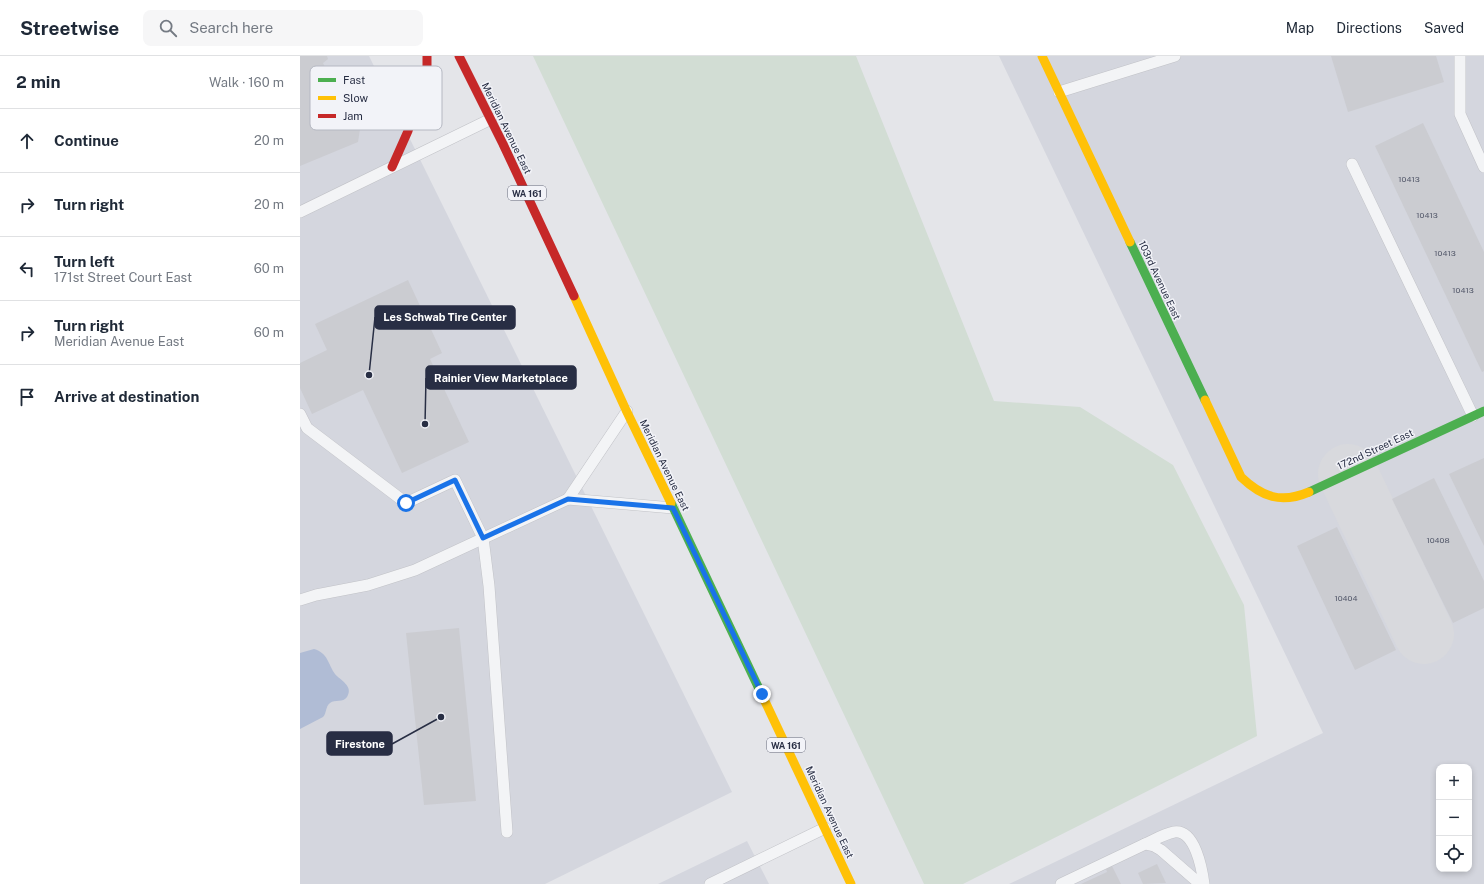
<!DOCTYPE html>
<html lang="en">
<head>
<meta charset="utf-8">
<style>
  :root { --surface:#fff; --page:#f6f6f7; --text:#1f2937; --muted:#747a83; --line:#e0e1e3 }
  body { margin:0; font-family:"Public Sans",sans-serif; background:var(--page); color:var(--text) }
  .controls { position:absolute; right:12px; bottom:12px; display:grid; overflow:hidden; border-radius:8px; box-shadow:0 2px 6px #0003 }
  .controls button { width:36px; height:36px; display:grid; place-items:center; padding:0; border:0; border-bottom:1px solid var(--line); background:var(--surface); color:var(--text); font:20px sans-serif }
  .stop { position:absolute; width:12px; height:12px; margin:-9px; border:3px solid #1a73e8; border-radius:50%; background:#fff }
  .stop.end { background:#1a73e8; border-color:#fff; box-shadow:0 1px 4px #0008 }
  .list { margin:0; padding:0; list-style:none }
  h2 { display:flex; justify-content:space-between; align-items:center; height:52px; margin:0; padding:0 16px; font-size:17px }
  h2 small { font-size:13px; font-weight:400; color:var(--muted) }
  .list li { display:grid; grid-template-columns:26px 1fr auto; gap:12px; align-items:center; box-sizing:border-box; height:64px; padding:0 16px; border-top:1px solid var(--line) }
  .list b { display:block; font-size:15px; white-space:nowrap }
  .list p { margin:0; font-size:13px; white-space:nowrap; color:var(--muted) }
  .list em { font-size:13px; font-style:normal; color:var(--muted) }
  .icon { flex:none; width:22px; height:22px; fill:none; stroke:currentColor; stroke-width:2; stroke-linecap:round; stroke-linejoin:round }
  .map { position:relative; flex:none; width:1184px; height:828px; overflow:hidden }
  header { display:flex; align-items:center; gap:24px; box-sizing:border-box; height:56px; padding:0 20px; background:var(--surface); border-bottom:1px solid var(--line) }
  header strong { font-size:19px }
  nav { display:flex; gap:22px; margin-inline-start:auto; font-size:14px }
  .search { width:280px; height:36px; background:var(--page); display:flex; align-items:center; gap:10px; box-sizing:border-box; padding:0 14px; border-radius:8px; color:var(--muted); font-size:15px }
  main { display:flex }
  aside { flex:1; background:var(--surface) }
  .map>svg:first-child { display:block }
  .built { fill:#d4d6de; fill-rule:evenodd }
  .green { fill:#d2ddd4 }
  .water { fill:#b0bcd5 }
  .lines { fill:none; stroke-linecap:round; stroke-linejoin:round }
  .taxiway { stroke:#d8d9dd; stroke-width:60 }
  .building { fill:#cbccd1 }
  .lane-casing { stroke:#c1c2c7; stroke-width:12 }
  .lane { stroke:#f3f4f6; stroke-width:11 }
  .fast { stroke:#4caf50; stroke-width:9 }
  .slow { stroke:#ffc107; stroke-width:9 }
  .jam { stroke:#c62828; stroke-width:9 }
  .route { stroke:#1a73e8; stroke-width:5 }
  .labels { text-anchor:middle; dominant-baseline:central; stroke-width:3; stroke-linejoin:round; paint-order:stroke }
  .number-label { font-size:8px; fill:#525769 }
  .shield { fill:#f2f3f8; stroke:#65697a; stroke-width:1 }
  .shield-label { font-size:9px; font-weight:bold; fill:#282e44 }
  .street-label { font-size:10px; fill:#282e44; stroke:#f2f3f8 }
  .key { fill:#f2f3f8; stroke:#b5b8c2; stroke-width:1 }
  .key-label { font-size:11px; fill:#282e44 }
  .leader { fill:none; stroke:#282e44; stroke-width:1.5 }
  .callout-dot { fill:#282e44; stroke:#f2f3f8; stroke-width:1.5 }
  .callout { fill:#282e44; stroke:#282e44; stroke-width:1.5 }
  .callout-label { font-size:11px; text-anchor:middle; font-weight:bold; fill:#fff }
</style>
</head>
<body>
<header>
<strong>Streetwise</strong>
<div class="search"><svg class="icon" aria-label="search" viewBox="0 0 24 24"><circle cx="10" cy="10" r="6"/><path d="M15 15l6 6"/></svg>Search here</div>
<nav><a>Map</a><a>Directions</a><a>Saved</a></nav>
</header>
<main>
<aside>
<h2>2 min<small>Walk · 160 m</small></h2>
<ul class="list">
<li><svg class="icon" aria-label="ahead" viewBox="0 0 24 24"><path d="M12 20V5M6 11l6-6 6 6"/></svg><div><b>Continue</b></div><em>20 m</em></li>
<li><svg class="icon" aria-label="right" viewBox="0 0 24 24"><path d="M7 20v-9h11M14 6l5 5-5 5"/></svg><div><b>Turn right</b></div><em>20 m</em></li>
<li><svg class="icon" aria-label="left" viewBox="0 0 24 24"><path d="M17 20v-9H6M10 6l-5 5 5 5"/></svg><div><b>Turn left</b><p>171st Street Court East</p></div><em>60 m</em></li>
<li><svg class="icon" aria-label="right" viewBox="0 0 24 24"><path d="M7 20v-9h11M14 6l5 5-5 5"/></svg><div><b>Turn right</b><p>Meridian Avenue East</p></div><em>60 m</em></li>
<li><svg class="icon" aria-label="arrive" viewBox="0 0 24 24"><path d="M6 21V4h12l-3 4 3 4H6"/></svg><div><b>Arrive at destination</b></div></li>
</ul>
</aside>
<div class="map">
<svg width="1184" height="828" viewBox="0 0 1184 828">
  <rect width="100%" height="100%" fill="#e4e5e9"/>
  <g class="built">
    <polygon points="0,0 69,0 432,736 245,828 0,828"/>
    <path d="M699 0H1184V828H709L1023 677ZM1139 711H1169V813H1139Z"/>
    <polygon points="447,785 469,828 358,828"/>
  </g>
  <polygon class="green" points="233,0 556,0 694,345 780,351 873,409 944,549 957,680 663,828 624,828"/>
  <path class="water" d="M14 593C28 597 28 608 35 618 40 624 54 630 47 641 43 647 35 643 30 647 25 651 27 657 23 661L0 673V597Z"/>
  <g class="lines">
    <polyline class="taxiway" points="1048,418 1124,578"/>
  </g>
  <g class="building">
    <polygon points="0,0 27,0 28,3 23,7 38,38 52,32 63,54 58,86 0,110"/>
    <polygon points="1031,0 1136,0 1144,26 1048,56"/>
    <polygon points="1123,67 1184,196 1184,315 1182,316 1075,90"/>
    <polygon points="108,224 142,297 130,303 169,386 102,417 63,334 12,358 0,332 0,307 27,294 15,268"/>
    <polygon points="1184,402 1184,490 1149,418"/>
    <polygon points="1134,422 1184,525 1184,552 1153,567 1092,443"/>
    <polygon points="1037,471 1096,594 1055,614 997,490"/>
    <polygon points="159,572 176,745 124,749 106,577"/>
    <polygon points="857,808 866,827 843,828 838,817"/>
    <polygon points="812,810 821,828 781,828 807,816 806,813"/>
  </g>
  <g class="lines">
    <defs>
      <g id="lane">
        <polyline points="1160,0 1160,58 1184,111"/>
        <polyline points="759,36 875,0"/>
        <polyline points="1052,108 1173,360"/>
        <polyline points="0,156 191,63"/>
        <polyline points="0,358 7,372 106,447 155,424 183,482 189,530 207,776"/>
        <polyline points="268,443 327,355"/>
        <polyline points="0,544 16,539 68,529 115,514 268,443 373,452"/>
        <path d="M845 788C854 784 864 778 874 776 895 773 902 813 904 828"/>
        <polyline points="410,828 525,772"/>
        <polyline points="761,828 845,788 854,790 861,794 900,828"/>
      </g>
    </defs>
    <use href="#lane" class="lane-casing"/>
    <use href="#lane" class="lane"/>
    <g class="fast">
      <polyline points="830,186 905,344"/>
      <polyline points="1009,436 1184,355"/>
      <polyline points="371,447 462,639"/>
    </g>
    <g class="slow">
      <polyline points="742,0 830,186"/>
      <polyline points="274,240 326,354 371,447"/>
      <path d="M905 344 941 421C962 441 981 448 1009 436"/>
      <polyline points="462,639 551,828"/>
    </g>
    <g class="jam">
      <polyline points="159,0 203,88 274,240"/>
      <polyline points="92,111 108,75 127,13 127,0"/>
    </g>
  </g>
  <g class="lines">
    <polyline class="route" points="106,447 155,424 183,482 268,443 373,452 462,638"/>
  </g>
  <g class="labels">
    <g class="number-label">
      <text x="1109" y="123">10413</text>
      <text x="1127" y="159">10413</text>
      <text x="1145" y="197">10413</text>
      <text x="1163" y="234">10413</text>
      <text x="1138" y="484">10408</text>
      <text x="1046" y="542">10404</text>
    </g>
    <g class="shield">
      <rect x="208" y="130" width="38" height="14" rx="3"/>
      <rect x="467" y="682" width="38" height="14" rx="3"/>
    </g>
    <g class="shield-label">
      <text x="227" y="137">WA 161</text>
      <text x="486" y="689">WA 161</text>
    </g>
    <g class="street-label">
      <text transform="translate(207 72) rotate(64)">Meridian Avenue East</text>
      <text transform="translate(860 224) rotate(65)">103rd Avenue East</text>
      <text transform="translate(1075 393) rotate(-25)">172nd Street East</text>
      <text transform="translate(365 409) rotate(64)">Meridian Avenue East</text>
      <text transform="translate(530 756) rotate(65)">Meridian Avenue East</text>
    </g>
  </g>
  <rect x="10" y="10" width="132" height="64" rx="6" class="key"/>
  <rect x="18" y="22" width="18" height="4" fill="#4caf50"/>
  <rect x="18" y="40" width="18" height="4" fill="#ffc107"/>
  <rect x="18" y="58" width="18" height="4" fill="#c62828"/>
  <g class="key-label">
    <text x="43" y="28">Fast</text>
    <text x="43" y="46">Slow</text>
    <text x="43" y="64">Jam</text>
  </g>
  <path class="leader" d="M69 319L75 261M125 368L126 322M141 661L92 688"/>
  <g class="callout-dot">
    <circle cx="69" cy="319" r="4"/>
    <circle cx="125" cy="368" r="4"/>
    <circle cx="141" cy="661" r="4"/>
  </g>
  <g class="callout">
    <rect x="75" y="250" width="140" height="23" rx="4"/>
    <rect x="126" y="310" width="150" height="23" rx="4"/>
    <rect x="27" y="676" width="65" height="23" rx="4"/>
  </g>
  <g class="callout-label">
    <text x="145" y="265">Les Schwab Tire Center</text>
    <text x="201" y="326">Rainier View Marketplace</text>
    <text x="60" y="692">Firestone</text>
  </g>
</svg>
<div class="controls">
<button>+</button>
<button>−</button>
<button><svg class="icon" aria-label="locate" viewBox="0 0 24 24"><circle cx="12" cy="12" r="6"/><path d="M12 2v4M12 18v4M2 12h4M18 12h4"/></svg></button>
</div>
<div class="stop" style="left:106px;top:447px"></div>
<div class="stop end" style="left:462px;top:638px"></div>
</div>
</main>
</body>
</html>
